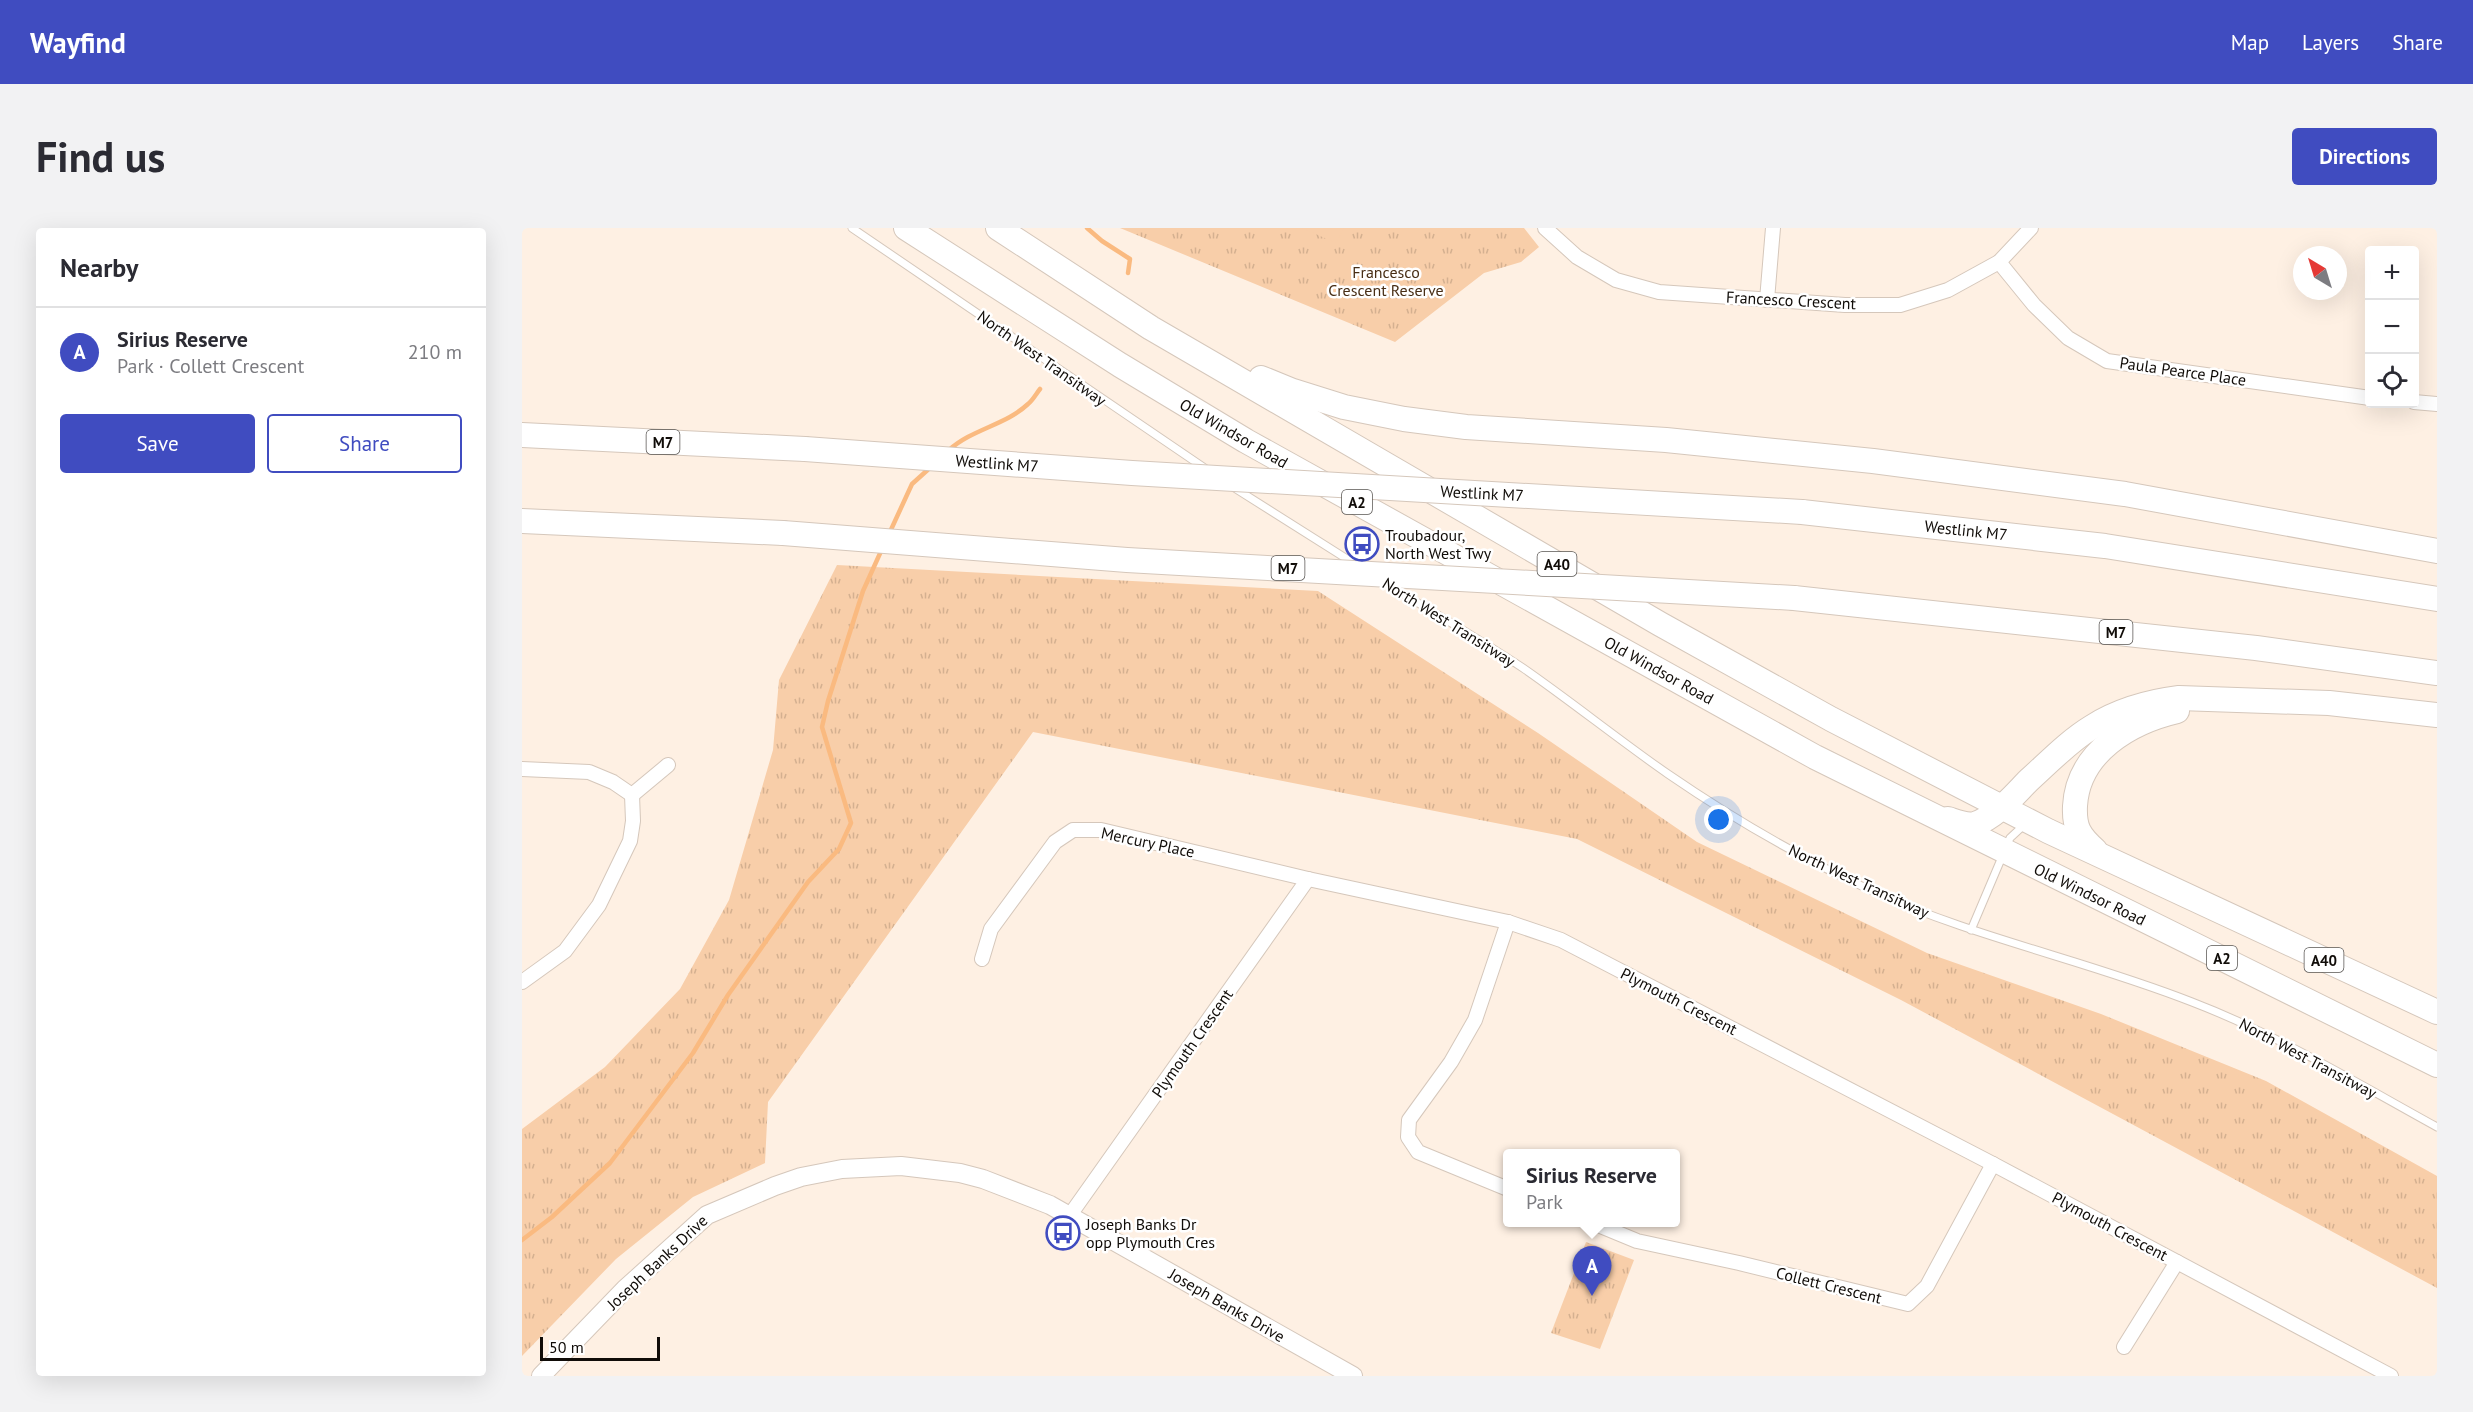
<!DOCTYPE html>
<html lang="en">
<head>
<meta charset="utf-8">
<style>
  :root { --surface:#fff; --page:#f2f2f3; --text:#2b2b33; --muted:#7c7c81; --line:#e1e1e2; --accent:#404cc0 }
  body { margin:0; font-family:"PT Sans",sans-serif; background:var(--page); color:var(--text) }
  .controls { position:absolute; right:18px; top:18px; display:grid; overflow:hidden; border-radius:6px; box-shadow:0 6px 24px #0002 }
  .controls button { width:54px; height:54px; display:grid; place-items:center; padding:0; border:0; border-bottom:2px solid var(--line); background:var(--surface); color:var(--text); font:30px sans-serif }
  .compass { position:absolute; left:1771px; top:18px; width:54px; height:54px; border-radius:50%; background:var(--surface); box-shadow:0 6px 24px #0002; rotate:322deg }
  .scale { position:absolute; left:18px; bottom:15px; width:120px; box-sizing:border-box; padding-left:6px; border:3px solid #100c08; border-top:0; font-size:16px; line-height:21px; white-space:nowrap; color:#100c08; -webkit-text-stroke:4px #fff; paint-order:stroke }
  .you { position:absolute; left:1197px; top:592px; width:21px; height:21px; margin:-15px; border:4px solid #fff; border-radius:50%; background:#1a73e8; box-shadow:0 0 0 9px #1a73e833 }
  .badge { display:grid; place-items:center; width:39px; height:39px; border-radius:50%; background:var(--accent); color:#fff; font-size:20px; font-weight:700 }
  .pin { position:absolute; translate:-50% -50px; filter:drop-shadow(0 2px 3px #0008) }
  .pin::after { content:''; position:absolute; top:32px; width:21px; height:18px; background:inherit; clip-path:polygon(0 0,100% 0,50% 100%) }
  .popup { position:absolute; left:981px; top:921px; width:177px; height:78px; box-sizing:border-box; display:grid; place-content:center; border-radius:6px; background:var(--surface); filter:drop-shadow(0 2px 4px #0005); font-size:20px; white-space:nowrap; color:var(--muted) }
  .popup b { font-size:22px; color:var(--text) }
  .popup::after { content:''; position:absolute; left:50%; top:100%; margin-left:-12px; border:12px solid transparent; border-top-color:var(--surface) }
  .list { margin:0; padding:0; list-style:none }
  h2 { display:flex; justify-content:space-between; align-items:center; height:78px; margin:0; padding:0 24px; font-size:26px }
  h2 small { font-size:20px; font-weight:400; color:var(--muted) }
  .list li { display:grid; grid-template-columns:39px 1fr auto; gap:18px; align-items:center; box-sizing:border-box; height:90px; padding:0 24px; border-top:2px solid var(--line) }
  .list b { display:block; font-size:22px; white-space:nowrap }
  .list p { margin:0; font-size:20px; white-space:nowrap; color:var(--muted) }
  .list em { font-size:20px; font-style:normal; color:var(--muted) }
  .actions { display:flex; gap:12px; padding:18px 24px }
  .actions a { flex:1; padding:14px 0; border:2px solid var(--accent); border-radius:6px; text-align:center; font-size:21px; color:var(--accent) }
  .actions .main { background:var(--accent); color:#fff }
  .icon { flex:none; width:33px; height:33px; fill:none; stroke:currentColor; stroke-width:2; stroke-linecap:round; stroke-linejoin:round }
  .map { position:relative; flex:none; width:1915px; height:1148px; overflow:hidden; border-radius:6px }
  header { display:flex; align-items:center; gap:36px; box-sizing:border-box; height:84px; padding:0 30px; background:var(--accent); color:#fff }
  header strong { font-size:28px }
  nav { display:flex; gap:33px; margin-inline-start:auto; font-size:21px }
  .intro { display:flex; align-items:center; justify-content:space-between; box-sizing:border-box; height:144px; padding:0 36px }
  h1 { margin:0; font-size:42px }
  .button { padding:15px 27px; border-radius:6px; background:var(--accent); color:#fff; font-size:21px; font-weight:700 }
  main { display:flex; gap:36px; padding:0 36px }
  aside { flex:1; background:var(--surface); border-radius:6px; box-shadow:0 6px 24px #0002 }
  .map>svg:first-child { display:block }
  .park { fill:url(#park-tufts) }
  .garden { fill:#f8cea9 }
  .lines { fill:none; stroke-linecap:round; stroke-linejoin:round }
  .stream { stroke:#faba80; stroke-width:4.5 }
  .lane-casing { stroke:#d5c7bb; stroke-width:9 }
  .street-casing { stroke:#d5c7bb; stroke-width:16 }
  .secondary-casing { stroke:#d5c7bb; stroke-width:20 }
  .highway-casing { stroke:#d5c7bb; stroke-width:26 }
  .lane { stroke:#fff; stroke-width:7 }
  .street { stroke:#fff; stroke-width:14 }
  .secondary { stroke:#fff; stroke-width:18 }
  .highway { stroke:#fff; stroke-width:24 }
  .highway-bridge-casing { stroke:#d5c7bb; stroke-width:26; stroke-linecap:butt }
  .highway-bridge { stroke:#fff; stroke-width:24 }
  .labels { text-anchor:middle; dominant-baseline:central; stroke-width:5; stroke-linejoin:round; paint-order:stroke }
  .shield { fill:#fff; stroke:#585552; stroke-width:1.5 }
  .shield-label { font-size:15px; font-weight:bold; fill:#100c08 }
  .park-label { font-size:16px; fill:#482e15; stroke:#fff }
  .street-label { font-size:16px; fill:#100c08; stroke:#fff }
  .poi-label { font-size:16px; fill:#100c08; stroke:#fff; text-anchor:start }
</style>
</head>
<body>
<header>
<strong>Wayfind</strong>
<nav><a>Map</a><a>Layers</a><a>Share</a></nav>
</header>
<div class="intro"><h1>Find us</h1><a class="button">Directions</a></div>
<main>
<aside>
<h2>Nearby<small></small></h2>
<ul class="list">
<li><span class="badge">A</span><div><b>Sirius Reserve</b><p>Park · Collett Crescent</p></div><em>210 m</em></li>
</ul>
<div class="actions"><a class="main">Save</a><a>Share</a></div>
</aside>
<div class="map">
<svg width="1915" height="1148" viewBox="0 0 1915 1148">
  <defs>
    <pattern id="park-tufts" width="24" height="20" patternUnits="userSpaceOnUse" patternTransform="scale(1.5)"><rect width="24" height="20" fill="#f8cea9"/><path d="M3 7l-1-3M5 7V3M7 7l1-3M15 17l-1-3M17 17v-4M19 17l1-3" fill="none" stroke="#d4b090"/></pattern>
  </defs>
  <rect width="100%" height="100%" fill="#fef0e3"/>
  <g class="park">
    <polygon points="598,0 1002,0 1017,19 999,34 962,45 873,114"/>
    <polygon points="315,337 796,363 1016,505 1175,614 1405,725 1579,786 1744,853 1915,948 1915,1060 1379,772 1055,611 511,504 246,874 243,935 171,969 94,1031 0,1128 0,901 83,839 158,761 207,672 251,522 257,452"/>
    <polygon points="1064,1014 1112,1032 1078,1121 1029,1105"/>
  </g>
  <polygon class="garden" points="780,0 822,0 814,15"/>
  <g class="lines">
    <g class="stream">
      <polyline points="565,0 580,13 608,31 606,45"/>
      <path d="M427 222C450 201 484 197 506 176 511 172 514 166 518 161"/>
      <polyline points="367,306 390,256 410,238"/>
      <polyline points="0,1012 30,989 88,935 171,825 206,767 286,654 317,621 329,595 300,499 306,473 341,363 360,321"/>
    </g>
    <defs>
      <g id="lane">
        <polyline points="330,0 684,241"/>
        <polyline points="711,259 836,338"/>
        <path d="M863 355C909 383 956 410 1001 440 1050 474 1097 512 1146 546 1210 590 1277 629 1348 662 1452 710 1564 732 1670 774 1756 807 1835 855 1915 899"/>
        <polyline points="1449,702 1488,610 1502,597"/>
      </g>
      <g id="street">
        <polyline points="1023,0 1055,29 1094,52 1137,64 1323,77 1378,77 1426,62 1477,34 1509,0"/>
        <polyline points="1477,34 1512,77 1546,110 1585,133 1848,170"/>
        <polyline points="1245,72 1251,0"/>
        <polyline points="1892,174 1915,176"/>
        <polyline points="0,541 67,544 91,554 110,567"/>
        <polyline points="110,567 146,537"/>
        <polyline points="986,694 953,792 929,834 887,892 886,909 896,924 986,961"/>
        <polyline points="460,731 469,701 533,614 551,602 579,602 786,651 986,694 1039,712 1471,936 1869,1148"/>
        <polyline points="0,754 43,723 77,677 108,613 111,593 110,567"/>
        <polyline points="548,987 786,651"/>
        <polyline points="1069,994 1115,1013 1217,1035 1386,1076 1405,1058 1471,936"/>
        <polyline points="1602,1119 1655,1034"/>
      </g>
      <polyline id="secondary" points="19,1148 103,1061 185,987 253,958 279,949 320,941 379,938 438,945 461,951 528,977 831,1148"/>
      <g id="highway">
        <polyline points="384,0 598,137 724,213 1293,529 1915,837"/>
        <polyline points="476,0 629,100 1138,396 1309,491 1526,603 1915,784"/>
        <polyline points="739,150 771,163 822,179 882,191 944,199 1144,212 1351,233 1603,266 1915,323"/>
        <polyline points="0,207 283,221"/>
        <polyline points="1280,284 1583,318 1915,371"/>
        <polyline points="0,293 261,305"/>
        <polyline points="1272,370 1734,420 1915,445"/>
        <path d="M1426 591C1435 594 1444 598 1453 596 1474 589 1492 567 1507 552 1527 534 1547 513 1570 499 1597 482 1625 474 1657 470L1807 475 1915 487"/>
        <path d="M1573 622C1557 608 1552 599 1553 578 1556 524 1608 494 1655 483"/>
      </g>
    </defs>
    <use href="#lane" class="lane-casing"/>
    <use href="#street" class="street-casing"/>
    <use href="#secondary" class="secondary-casing"/>
    <use href="#highway" class="highway-casing"/>
    <use href="#lane" class="lane"/>
    <use href="#street" class="street"/>
    <use href="#secondary" class="secondary"/>
    <use href="#highway" class="highway"/>
    <defs>
      <g id="highway-bridge">
        <polyline points="283,221 610,245 1280,284"/>
        <polyline points="261,305 605,332 1272,370"/>
      </g>
    </defs>
    <use href="#highway-bridge" class="highway-bridge-casing"/>
    <use href="#highway-bridge" class="highway-bridge"/>
  </g>
  <defs>
    <symbol id="bus-ring" viewBox="-11 -11 22 22"><circle r="9.5" fill="#fff" stroke="#404cc0" stroke-width="1.5"/><path d="M-5-6H5V4H4V6H2V4H-2V6H-4V4H-5ZM-3.5-4V0h7V-4ZM-3.5 1.2v1.5H-2V1.2ZM2 1.2v1.5H3.5V1.2Z" fill="#404cc0"/></symbol>
  </defs>
  <g fill-rule="evenodd">
    <use href="#bus-ring" x="821" y="297" width="38" height="38"/>
    <use href="#bus-ring" x="522" y="986" width="38" height="38"/>
  </g>
  <g class="labels">
    <g class="shield">
      <rect x="124.5" y="202" width="33" height="24" rx="4.5"/>
      <rect x="820" y="262" width="30" height="24" rx="4.5"/>
      <rect x="1015.5" y="324" width="39" height="24" rx="4.5"/>
      <rect x="749.5" y="328" width="33" height="24" rx="4.5"/>
      <rect x="1577.5" y="392" width="33" height="24" rx="4.5"/>
      <rect x="1685" y="718" width="30" height="24" rx="4.5"/>
      <rect x="1782.5" y="720" width="39" height="24" rx="4.5"/>
    </g>
    <g class="shield-label">
      <text x="141" y="214">M7</text>
      <text x="835" y="274">A2</text>
      <text x="1035" y="336">A40</text>
      <text x="766" y="340">M7</text>
      <text x="1594" y="404">M7</text>
      <text x="1700" y="730">A2</text>
      <text x="1802" y="732">A40</text>
    </g>
    <g class="park-label">
      <text x="864" y="44">Francesco<tspan x="864" dy="18">Crescent Reserve</tspan></text>
    </g>
    <g class="street-label">
      <text transform="translate(1269 72) rotate(3)">Francesco Crescent</text>
      <text transform="translate(520 130) rotate(35)">North West Transitway</text>
      <text transform="translate(1661 143) rotate(8)">Paula Pearce Place</text>
      <text transform="translate(712 205) rotate(30)">Old Windsor Road</text>
      <text transform="translate(475 235) rotate(4)">Westlink M7</text>
      <text transform="translate(960 265) rotate(3)">Westlink M7</text>
      <text transform="translate(1444 302) rotate(6)">Westlink M7</text>
      <text transform="translate(927 394) rotate(32)">North West Transitway</text>
      <text transform="translate(1137 442) rotate(29)">Old Windsor Road</text>
      <text transform="translate(626 614) rotate(12)">Mercury Place</text>
      <text transform="translate(1337 653) rotate(25)">North West Transitway</text>
      <text transform="translate(1568 666) rotate(26)">Old Windsor Road</text>
      <text transform="translate(1157 773) rotate(27)">Plymouth Crescent</text>
      <text transform="translate(670 815) rotate(-55)">Plymouth Crescent</text>
      <text transform="translate(1786 830) rotate(28)">North West Transitway</text>
      <text transform="translate(1588 998) rotate(28)">Plymouth Crescent</text>
      <text transform="translate(135 1034) rotate(-43)">Joseph Banks Drive</text>
      <text transform="translate(1307 1057) rotate(14)">Collett Crescent</text>
      <text transform="translate(705 1077) rotate(30)">Joseph Banks Drive</text>
    </g>
    <g class="poi-label">
      <text x="863" y="307">Troubadour,<tspan x="863" dy="18">North West Twy</tspan></text>
      <text x="564" y="996">Joseph Banks Dr<tspan x="564" dy="18">opp Plymouth Cres</tspan></text>
    </g>
  </g>
</svg>
<div class="controls">
<button>+</button>
<button>−</button>
<button><svg class="icon" aria-label="locate" viewBox="0 0 24 24"><circle cx="12" cy="12" r="6"/><path d="M12 2v4M12 18v4M2 12h4M18 12h4"/></svg></button>
</div>
<svg class="compass" viewBox="-18 -18 36 36"><path d="M0-13l5 13h-10z" fill="#e53935"/><path d="M0 13l5-13h-10z" fill="#7c7c81"/></svg>
<div class="scale">50 m</div>
<div class="you"></div>
<div class="pin badge" style="left:1070px;top:1068px">A</div>
<div class="popup"><b>Sirius Reserve</b>Park</div>
</div>
</main>
</body>
</html>
